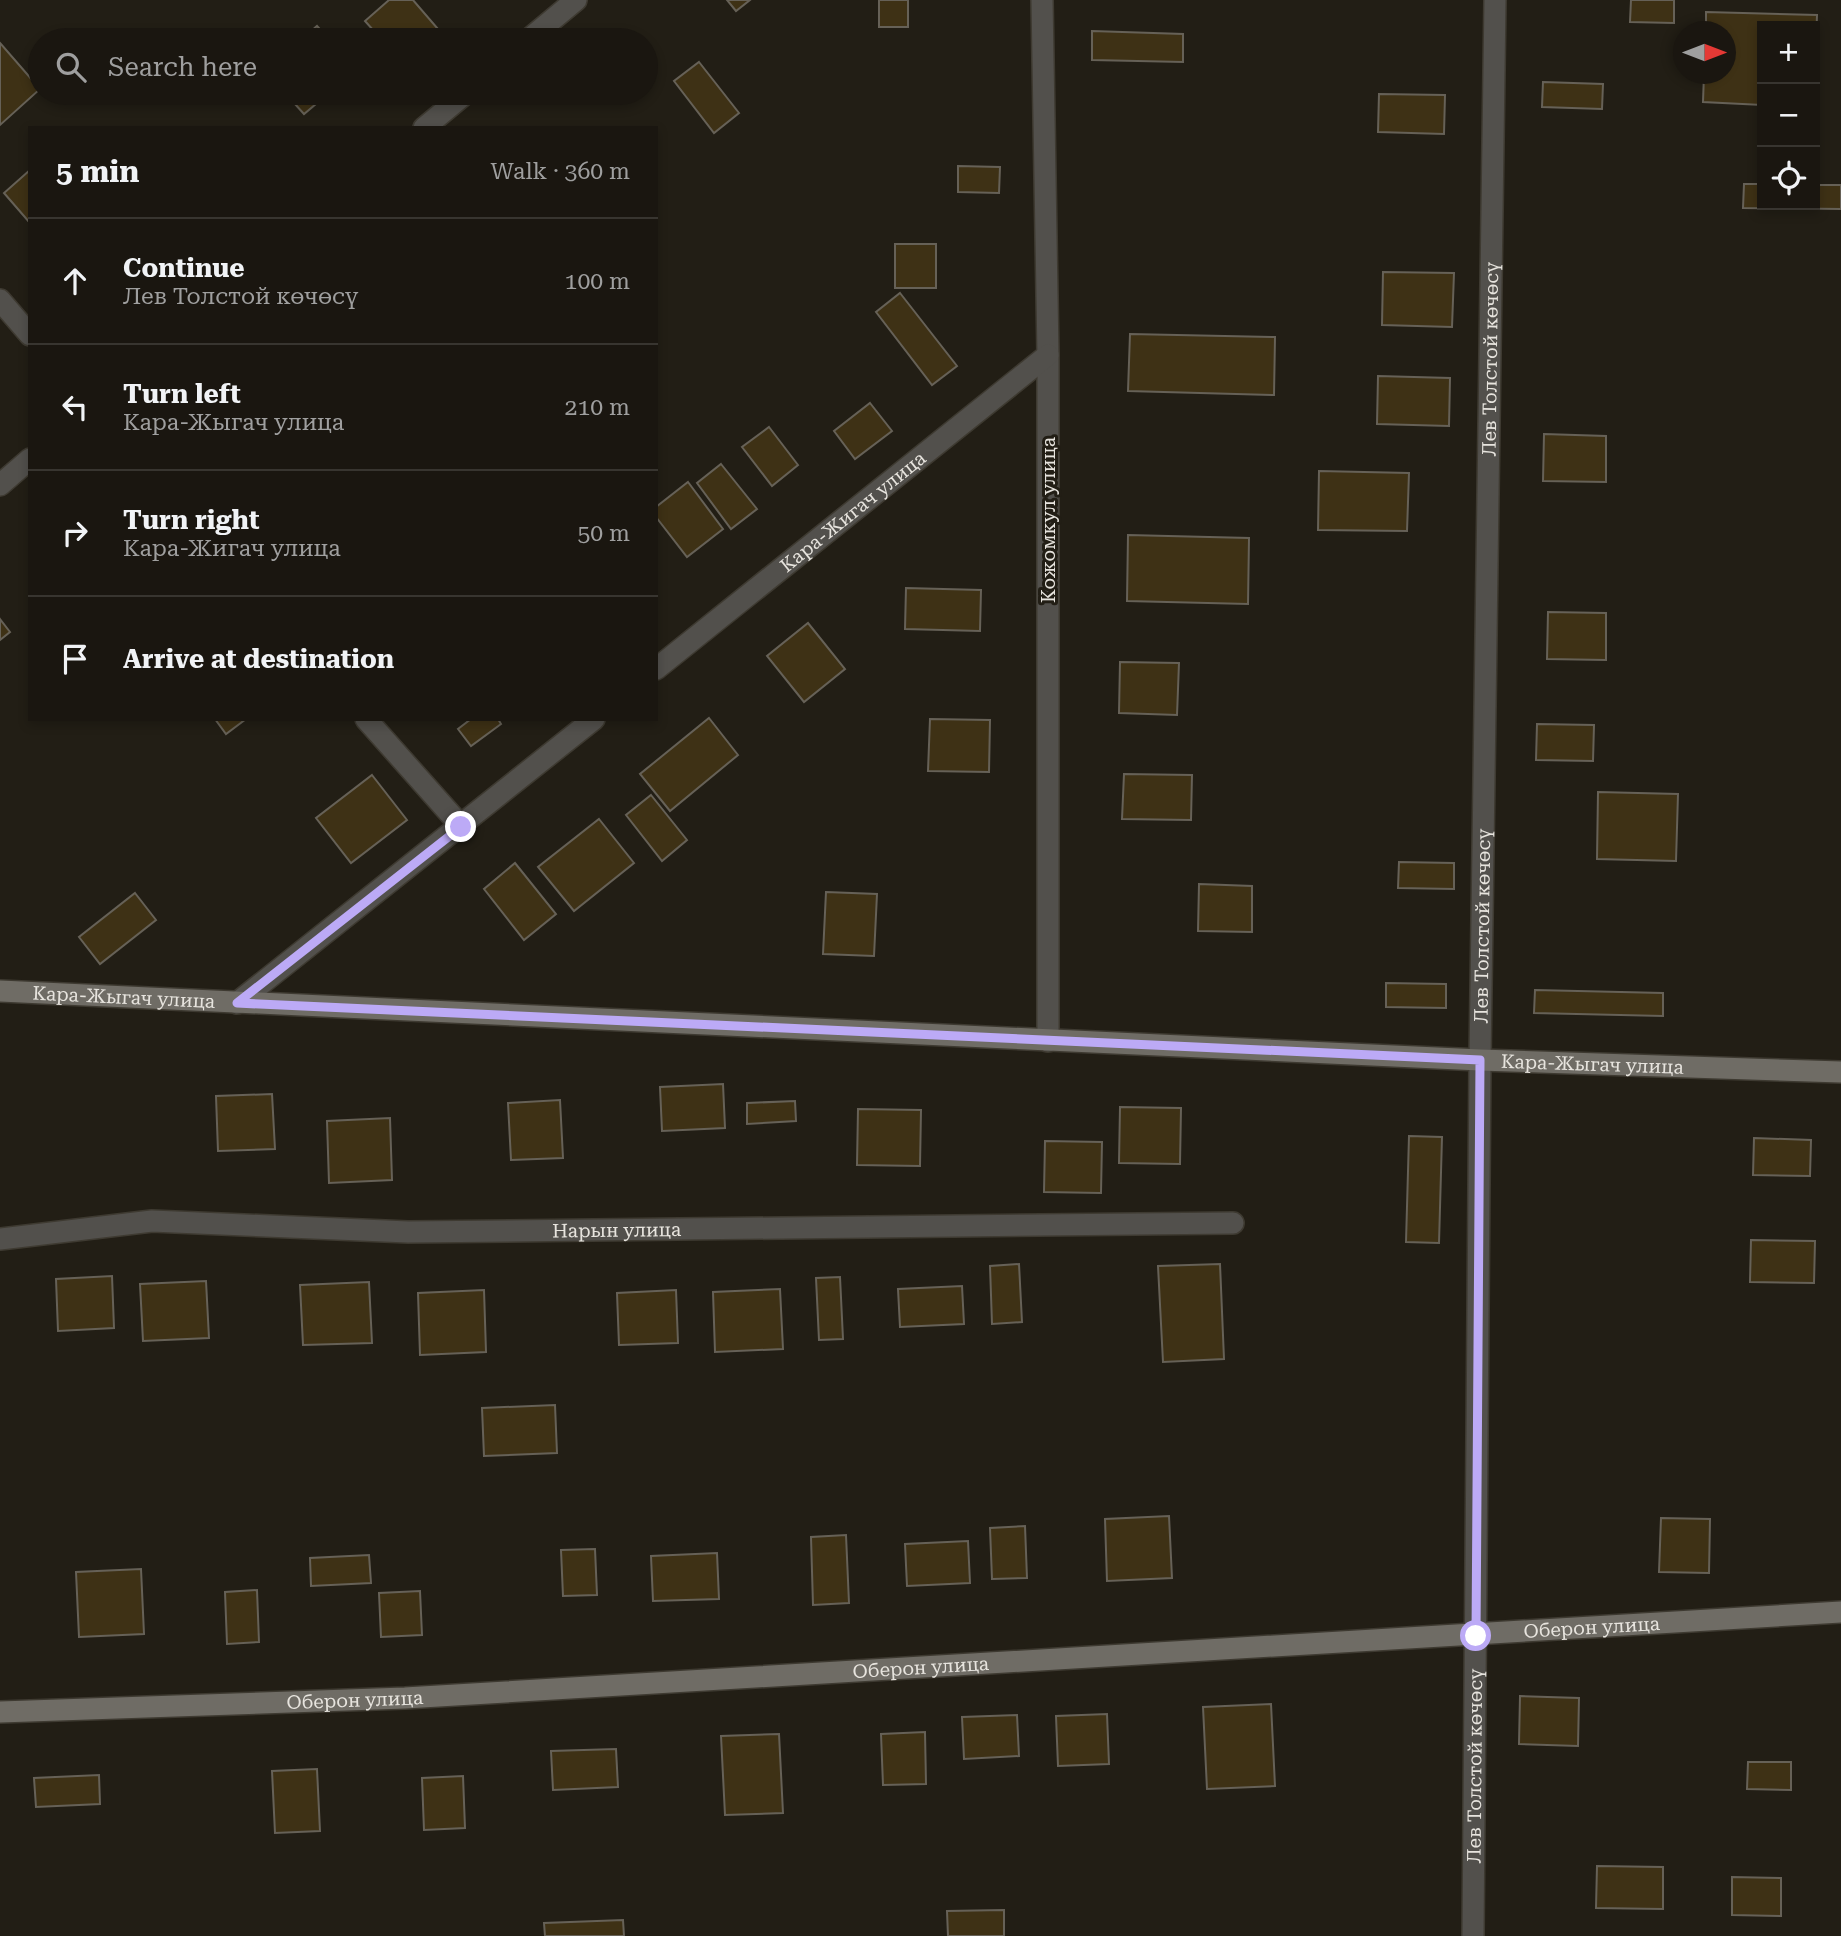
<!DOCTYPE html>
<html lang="en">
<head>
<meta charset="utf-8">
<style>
  :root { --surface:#1a1610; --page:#27231e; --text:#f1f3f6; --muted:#9f9f9f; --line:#383530 }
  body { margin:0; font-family:"Roboto Serif",serif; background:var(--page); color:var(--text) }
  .controls { position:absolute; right:21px; top:21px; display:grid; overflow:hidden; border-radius:0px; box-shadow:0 4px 10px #0003 }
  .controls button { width:63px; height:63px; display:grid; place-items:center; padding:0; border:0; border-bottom:2px solid var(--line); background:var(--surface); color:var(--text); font:35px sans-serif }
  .compass { position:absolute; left:1673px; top:21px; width:63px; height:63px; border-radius:50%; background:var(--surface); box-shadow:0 4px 10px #0003; rotate:90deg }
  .stop { position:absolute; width:21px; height:21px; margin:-16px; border:5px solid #bcaaf6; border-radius:50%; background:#fff }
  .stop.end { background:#bcaaf6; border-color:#fff; box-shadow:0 2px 7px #0008 }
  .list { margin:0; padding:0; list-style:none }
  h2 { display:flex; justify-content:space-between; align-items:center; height:91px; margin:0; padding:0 28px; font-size:30px }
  h2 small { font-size:23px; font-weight:400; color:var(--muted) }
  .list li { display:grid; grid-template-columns:46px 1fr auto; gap:21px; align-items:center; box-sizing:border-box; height:126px; padding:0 28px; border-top:2px solid var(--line) }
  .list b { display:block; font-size:26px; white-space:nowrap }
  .list p { margin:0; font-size:23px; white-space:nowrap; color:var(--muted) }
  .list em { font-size:23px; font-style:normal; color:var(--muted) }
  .icon { flex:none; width:38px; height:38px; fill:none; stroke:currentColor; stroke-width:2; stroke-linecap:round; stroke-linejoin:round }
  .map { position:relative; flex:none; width:1841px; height:1936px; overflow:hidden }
  .search { position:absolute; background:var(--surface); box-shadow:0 4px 10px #0003; left:28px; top:28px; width:630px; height:77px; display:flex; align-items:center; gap:18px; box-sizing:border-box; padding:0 24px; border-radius:38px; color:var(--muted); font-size:26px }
  .panel { position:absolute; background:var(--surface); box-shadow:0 4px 10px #0003; left:28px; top:126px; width:630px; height:595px; border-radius:0px }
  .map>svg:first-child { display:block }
  .building { fill:#3e3115; stroke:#666157; stroke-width:2 }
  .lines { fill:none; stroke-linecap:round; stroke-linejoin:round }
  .street-casing { stroke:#3e3a31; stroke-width:24 }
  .secondary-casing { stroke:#3e3a31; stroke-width:24 }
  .street { stroke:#52504c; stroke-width:21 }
  .secondary { stroke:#6f6c65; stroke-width:21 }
  .route { stroke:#bcaaf6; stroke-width:9 }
  .labels { text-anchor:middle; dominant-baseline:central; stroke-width:6; stroke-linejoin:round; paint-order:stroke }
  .street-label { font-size:19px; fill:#e7e4de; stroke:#221e15 }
</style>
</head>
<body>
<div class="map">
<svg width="1841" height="1936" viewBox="0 0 1841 1936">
  <rect width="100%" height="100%" fill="#221e15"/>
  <g class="building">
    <polygon points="389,0 413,0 444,36 440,40 382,40 365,21"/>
    <polygon points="727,0 750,0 736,11"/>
    <rect x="879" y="0" width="29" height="27"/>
    <polygon points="1631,0 1674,0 1674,23 1630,22"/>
    <polygon points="1706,12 1817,15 1815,71 1815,26 1762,26 1762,105 1703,102 1704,74 1726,74 1726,32 1706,32"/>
    <polygon points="317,26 330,40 301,40"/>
    <polygon points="1092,31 1183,34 1183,62 1092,60"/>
    <polygon points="0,43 40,89 0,125"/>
    <polygon points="699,62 739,113 714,133 674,81"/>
    <polygon points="1543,82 1603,84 1602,109 1542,107"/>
    <polygon points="285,93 329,93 304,114"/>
    <polygon points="1379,94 1445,95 1444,134 1378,132"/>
    <polygon points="958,166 1000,167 999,193 958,192"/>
    <polygon points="30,170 30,223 4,193"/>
    <polygon points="1744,184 1762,184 1762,205 1815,205 1815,185 1841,185 1841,209 1743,208"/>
    <rect x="895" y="244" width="41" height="44"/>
    <polygon points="1383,272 1454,273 1452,327 1382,325"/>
    <polygon points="900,293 957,366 932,385 876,312"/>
    <polygon points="1130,334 1275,337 1274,395 1128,391"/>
    <polygon points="1378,376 1450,378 1449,426 1377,424"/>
    <polygon points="870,403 892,431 855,459 834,431"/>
    <polygon points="769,427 798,465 772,486 742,447"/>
    <polygon points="1544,434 1606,436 1606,482 1543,481"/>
    <polygon points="721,464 757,509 731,529 697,483"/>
    <polygon points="1319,471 1409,473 1407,531 1318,530"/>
    <polygon points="688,482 723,529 687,557 656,517 656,507"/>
    <polygon points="1128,535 1249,538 1248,604 1127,601"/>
    <polygon points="906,588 981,590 980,631 905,629"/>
    <polygon points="1548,612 1606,613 1606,660 1547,659"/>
    <polygon points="0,619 10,632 0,640"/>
    <polygon points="808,623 845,669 804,702 767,656"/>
    <polygon points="1120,662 1179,663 1177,715 1119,713"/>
    <polygon points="709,718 738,755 670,811 640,774"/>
    <polygon points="215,719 246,719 226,734"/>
    <polygon points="471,719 498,719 501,724 471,746 458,729"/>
    <polygon points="930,719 990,720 989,772 928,771"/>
    <polygon points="1537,724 1594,725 1593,761 1536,760"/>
    <polygon points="1124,774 1192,775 1191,820 1122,819"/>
    <polygon points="372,775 407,820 351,863 316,818"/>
    <polygon points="1598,792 1678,794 1676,861 1597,859"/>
    <polygon points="651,795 687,840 662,861 626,815"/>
    <polygon points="599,819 634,863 574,911 538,867"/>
    <polygon points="1399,862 1454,863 1454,889 1398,888"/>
    <polygon points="515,863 556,914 524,940 484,889"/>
    <polygon points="1199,884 1252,886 1252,932 1198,931"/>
    <polygon points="826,892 877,894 874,956 823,954"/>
    <polygon points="135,893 156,920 100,964 79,937"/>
    <polygon points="1386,983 1446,984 1446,1008 1386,1007"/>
    <polygon points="1535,990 1663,993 1663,1016 1534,1013"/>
    <polygon points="723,1084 725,1128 662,1131 660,1087"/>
    <polygon points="272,1094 275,1149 218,1151 216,1096"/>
    <polygon points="560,1100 563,1158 511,1160 508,1103"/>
    <polygon points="795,1101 796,1121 747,1124 747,1103"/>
    <polygon points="1120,1107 1181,1108 1180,1164 1119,1163"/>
    <polygon points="858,1109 921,1110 920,1166 857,1165"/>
    <polygon points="390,1118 392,1180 329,1183 327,1121"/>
    <polygon points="1409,1136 1442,1137 1439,1243 1406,1242"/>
    <polygon points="1754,1138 1811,1140 1810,1176 1753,1175"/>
    <polygon points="1045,1141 1102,1142 1101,1193 1044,1192"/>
    <polygon points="1751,1240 1815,1241 1814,1283 1750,1282"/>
    <polygon points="1019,1264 1022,1322 992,1324 990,1266"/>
    <polygon points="1220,1264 1224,1359 1163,1362 1158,1266"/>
    <polygon points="112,1276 114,1328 58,1331 56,1279"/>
    <polygon points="840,1277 843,1339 819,1340 816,1278"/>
    <polygon points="206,1281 209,1338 143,1341 140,1284"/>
    <polygon points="369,1282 372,1343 303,1345 300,1285"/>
    <polygon points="962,1286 964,1324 900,1327 898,1289"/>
    <polygon points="780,1289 783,1349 715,1352 713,1292"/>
    <polygon points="484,1290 486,1352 420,1355 418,1293"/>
    <polygon points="676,1290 678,1343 619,1345 617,1293"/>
    <polygon points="555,1405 557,1453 484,1456 482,1408"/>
    <polygon points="1169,1516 1172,1578 1107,1581 1105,1519"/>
    <polygon points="1661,1518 1710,1519 1709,1573 1659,1572"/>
    <polygon points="1025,1526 1027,1578 992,1579 990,1528"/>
    <polygon points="846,1535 849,1603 813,1605 811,1537"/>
    <polygon points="968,1541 970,1583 907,1586 905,1544"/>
    <polygon points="595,1549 597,1595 563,1596 561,1550"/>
    <polygon points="717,1553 719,1599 653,1601 651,1556"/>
    <polygon points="369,1555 371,1583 311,1586 310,1558"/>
    <polygon points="141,1569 144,1634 79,1637 76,1572"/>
    <polygon points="257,1590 259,1642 227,1644 225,1592"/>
    <polygon points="420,1591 422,1635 381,1637 379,1593"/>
    <polygon points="1520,1696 1579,1698 1578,1746 1519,1744"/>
    <polygon points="1271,1704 1275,1786 1207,1789 1203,1707"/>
    <polygon points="1107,1714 1109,1764 1058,1766 1056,1716"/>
    <polygon points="1017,1715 1019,1756 964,1759 962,1717"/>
    <polygon points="925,1732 926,1784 883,1785 881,1734"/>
    <polygon points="779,1734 783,1813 725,1815 721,1736"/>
    <polygon points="616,1749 618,1787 553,1790 551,1751"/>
    <polygon points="1748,1762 1791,1762 1791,1790 1747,1789"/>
    <polygon points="317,1769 320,1831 275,1833 272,1771"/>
    <polygon points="99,1775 100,1804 36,1807 34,1778"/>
    <polygon points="463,1776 465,1828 424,1830 422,1778"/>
    <polygon points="1597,1866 1663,1867 1663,1909 1596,1908"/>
    <polygon points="1732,1877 1781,1878 1781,1916 1732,1915"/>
    <polygon points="1004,1910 1004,1936 948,1936 947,1911"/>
    <polygon points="623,1920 624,1936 545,1936 544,1923"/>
  </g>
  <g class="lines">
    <defs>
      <g id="street">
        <polyline points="1042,0 1048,355 1048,1041"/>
        <polyline points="528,40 576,0"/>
        <polyline points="424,128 466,93"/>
        <polyline points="0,300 30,335"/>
        <polyline points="0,485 30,459"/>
        <path id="s1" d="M656 669 1048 355"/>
        <polyline points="366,719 461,826"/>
        <polyline points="237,1003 594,719"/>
        <path id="s2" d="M0 1239 152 1221 408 1232 1233 1223"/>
        <path id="s3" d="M1473 1936 1480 1060 1495 0"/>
      </g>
      <g id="secondary">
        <path id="s4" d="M0 991 1480 1060 1841 1072"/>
        <path id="s5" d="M0 1712 405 1698 1841 1612"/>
      </g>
    </defs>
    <use href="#street" class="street-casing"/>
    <use href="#secondary" class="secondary-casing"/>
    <use href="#street" class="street"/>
    <use href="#secondary" class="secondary"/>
  </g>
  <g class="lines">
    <polyline class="route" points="461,827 237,1003 1480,1060 1476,1636"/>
  </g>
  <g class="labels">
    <g class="street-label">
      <text stroke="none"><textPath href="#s3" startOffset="1577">Лев Толстой көчөсү</textPath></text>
      <text stroke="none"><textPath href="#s1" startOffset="252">Кара-Жигач улица</textPath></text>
      <text transform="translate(1048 520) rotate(-90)">Кожомкул улица</text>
      <text stroke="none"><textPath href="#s3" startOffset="1010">Лев Толстой көчөсү</textPath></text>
      <text stroke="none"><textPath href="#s4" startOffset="124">Кара-Жыгач улица</textPath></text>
      <text stroke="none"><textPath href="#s4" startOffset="1594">Кара-Жыгач улица</textPath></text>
      <text stroke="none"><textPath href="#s2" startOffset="618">Нарын улица</textPath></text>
      <text stroke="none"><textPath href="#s5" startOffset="1594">Оберон улица</textPath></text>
      <text stroke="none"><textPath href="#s5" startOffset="922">Оберон улица</textPath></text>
      <text stroke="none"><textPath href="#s5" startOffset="355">Оберон улица</textPath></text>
      <text stroke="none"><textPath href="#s3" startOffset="170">Лев Толстой көчөсү</textPath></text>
    </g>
  </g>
</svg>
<div class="controls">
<button>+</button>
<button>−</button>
<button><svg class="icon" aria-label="locate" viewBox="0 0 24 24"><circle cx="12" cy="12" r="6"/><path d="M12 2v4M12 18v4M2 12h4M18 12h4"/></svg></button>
</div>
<svg class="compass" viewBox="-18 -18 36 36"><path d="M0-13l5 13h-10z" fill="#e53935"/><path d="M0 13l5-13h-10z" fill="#9f9f9f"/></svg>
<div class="stop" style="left:1476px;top:1636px"></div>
<div class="stop end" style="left:461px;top:827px"></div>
<div class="search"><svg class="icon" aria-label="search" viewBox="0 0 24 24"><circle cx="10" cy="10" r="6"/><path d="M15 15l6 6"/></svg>Search here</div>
<section class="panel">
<h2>5 min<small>Walk · 360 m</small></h2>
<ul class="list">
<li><svg class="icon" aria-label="ahead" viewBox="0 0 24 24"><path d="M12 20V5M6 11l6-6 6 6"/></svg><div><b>Continue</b><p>Лев Толстой көчөсү</p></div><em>100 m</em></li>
<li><svg class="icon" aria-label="left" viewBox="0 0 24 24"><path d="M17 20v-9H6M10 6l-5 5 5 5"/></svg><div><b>Turn left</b><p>Кара-Жыгач улица</p></div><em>210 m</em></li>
<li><svg class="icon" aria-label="right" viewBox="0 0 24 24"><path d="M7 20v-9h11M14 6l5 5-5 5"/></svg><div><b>Turn right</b><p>Кара-Жигач улица</p></div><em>50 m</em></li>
<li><svg class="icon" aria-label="arrive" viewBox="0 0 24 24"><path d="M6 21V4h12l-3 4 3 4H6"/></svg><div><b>Arrive at destination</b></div></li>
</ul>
</section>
</div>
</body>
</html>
